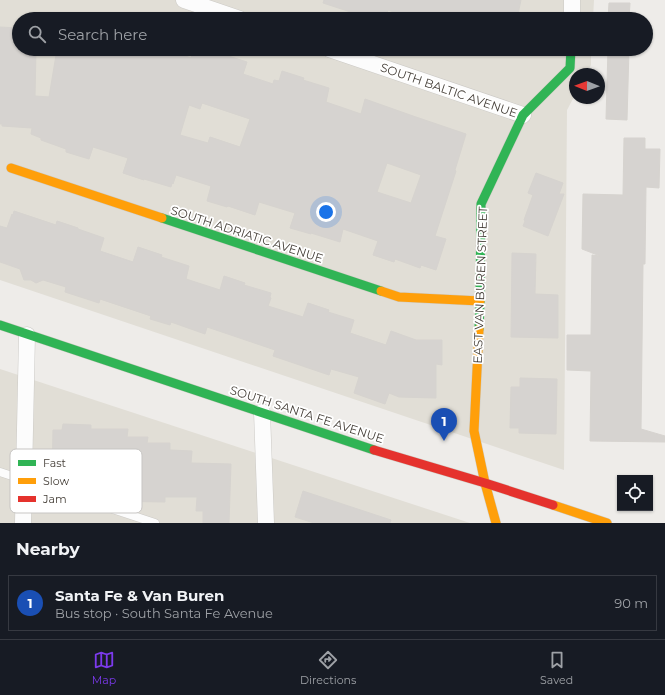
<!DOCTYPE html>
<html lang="en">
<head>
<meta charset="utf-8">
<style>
  :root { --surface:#171b24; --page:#242831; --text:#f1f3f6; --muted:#9ea1a6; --line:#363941; --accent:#7c3aed }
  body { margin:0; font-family:Montserrat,sans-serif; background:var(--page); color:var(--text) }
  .controls { position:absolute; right:12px; bottom:12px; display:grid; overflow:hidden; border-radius:0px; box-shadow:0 1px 3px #0004 }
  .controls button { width:36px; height:36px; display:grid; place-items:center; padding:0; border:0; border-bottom:1px solid var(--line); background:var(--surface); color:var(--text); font:20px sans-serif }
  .compass { position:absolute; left:569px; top:68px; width:36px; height:36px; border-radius:50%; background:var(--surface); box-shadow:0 1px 3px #0004; rotate:271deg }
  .you { position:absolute; left:326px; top:212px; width:14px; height:14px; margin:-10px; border:3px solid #fff; border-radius:50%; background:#1a73e8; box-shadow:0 0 0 6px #1a73e833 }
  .badge { display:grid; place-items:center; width:26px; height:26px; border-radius:50%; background:var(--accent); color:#fff; font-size:13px; font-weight:700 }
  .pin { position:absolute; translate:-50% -33px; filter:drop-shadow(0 1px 2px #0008) }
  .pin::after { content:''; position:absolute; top:21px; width:14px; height:12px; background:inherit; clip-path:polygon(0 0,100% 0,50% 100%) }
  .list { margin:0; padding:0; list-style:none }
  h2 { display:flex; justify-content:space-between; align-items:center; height:52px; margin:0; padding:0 16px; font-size:17px }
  h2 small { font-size:13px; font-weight:400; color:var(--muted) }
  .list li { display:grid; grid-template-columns:26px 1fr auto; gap:12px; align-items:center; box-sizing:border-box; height:56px; margin:0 8px 8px; padding:0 8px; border:1px solid var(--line); border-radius:0px }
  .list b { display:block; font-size:15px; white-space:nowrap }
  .list p { margin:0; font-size:13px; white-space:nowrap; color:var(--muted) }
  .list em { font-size:13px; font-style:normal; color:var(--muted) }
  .icon { flex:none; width:22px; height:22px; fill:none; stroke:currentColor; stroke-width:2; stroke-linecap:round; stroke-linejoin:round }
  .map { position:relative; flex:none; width:665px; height:523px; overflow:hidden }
  .search { position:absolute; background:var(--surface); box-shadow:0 1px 3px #0004; left:12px; right:12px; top:12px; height:44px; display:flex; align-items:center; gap:10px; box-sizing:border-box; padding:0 14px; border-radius:22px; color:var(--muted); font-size:15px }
  .sheet { height:116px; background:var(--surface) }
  nav { display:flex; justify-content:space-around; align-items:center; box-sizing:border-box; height:56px; border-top:1px solid var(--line); background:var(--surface); font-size:11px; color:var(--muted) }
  nav a { display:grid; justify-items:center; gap:2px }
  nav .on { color:var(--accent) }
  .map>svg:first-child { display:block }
  .residential { fill:#e1ded6 }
  .building { fill:#d6d3d0; stroke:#d6d3cf; fill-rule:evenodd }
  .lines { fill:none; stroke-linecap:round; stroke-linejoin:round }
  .lane-casing { stroke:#cccac6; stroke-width:9 }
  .street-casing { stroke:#cccac6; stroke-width:17 }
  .fast-casing { stroke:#cfcbc3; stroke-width:10 }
  .slow-casing { stroke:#cfcbc3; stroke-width:10 }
  .jam-casing { stroke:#cfcbc3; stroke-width:10 }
  .lane { stroke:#fcfcfc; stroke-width:8 }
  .street { stroke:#fcfcfc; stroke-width:16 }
  .fast { stroke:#30b455; stroke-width:9 }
  .slow { stroke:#ff9f0a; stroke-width:9 }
  .jam { stroke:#e5322d; stroke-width:9 }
  .labels { text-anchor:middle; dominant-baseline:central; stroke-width:3.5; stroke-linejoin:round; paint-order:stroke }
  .street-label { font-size:12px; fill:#433d36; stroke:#fff }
  .key { fill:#fff; stroke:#c7c5c3; stroke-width:1 }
  .key-label { font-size:11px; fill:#433d36 }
</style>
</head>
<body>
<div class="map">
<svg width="665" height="523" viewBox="0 0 665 523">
  <rect width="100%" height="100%" fill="#eeece9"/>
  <g class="residential">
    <polygon points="0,0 594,0 593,19 19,19 19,49 591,49 591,65 586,74 575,74 575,95 567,110 564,470 0,280"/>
    <polygon points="0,369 470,523 0,523"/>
  </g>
  <g class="building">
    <polygon points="324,0 521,0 517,19 415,19 388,10 385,19 362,19 363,16 323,3"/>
    <polygon points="609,3 630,3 629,19 608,19"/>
    <path d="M0 27 19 28V49H36L35 96 49 97 57 49H166L191 58 194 49H220L219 53 247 62 243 74 273 84 274 80 279 81 282 71 304 78 303 80 329 88 326 102 361 114 365 99 413 116 466 134 455 170 456 171 435 236 446 239 436 270 421 265 420 268 395 259 394 262 373 255 378 241 343 229 340 242 311 233V234L290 228 295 213 259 202 255 215 228 206 227 207 207 201 211 186 176 175 173 184 172 183 171 187 144 179V180L123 173 128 158 93 147 89 159 66 152V149L41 140V138L31 134 32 128 2 126V124H0ZM202 103 250 119 240 147 210 137 208 143 180 135 189 105 200 109ZM387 163 421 175 411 203 377 192Z"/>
    <polygon points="608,49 629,49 627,120 606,119"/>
    <polygon points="624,138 645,138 645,149 660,149 659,188 646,187 645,264 643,264 641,429 665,436 665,442 590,441 591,371 567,370 567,335 591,335 592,255 600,256 582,249 583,194 623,195"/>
    <polygon points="536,173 563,183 559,194 564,194 548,236 523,226 525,221 524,220 533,195 528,193"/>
    <polygon points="14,211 56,225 57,221 78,228 78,229 104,238 100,251 133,262 138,247 162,255 161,257 189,266 186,279 220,290 224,276 245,283 244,285 271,293 270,297 271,298 268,306 303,317 308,303 329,310 328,312 354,320 350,333 386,345 391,331 416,340 442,340 442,365 436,364 436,398 399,397 389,393 385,404 354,393 359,377 331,369 329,375 273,356 275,350 207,327 205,334 171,322 170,325 150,319 151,316 100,299 99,303 65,292 66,287 43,280 36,283 31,280 24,280 20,269 0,262 0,226 7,228 12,214 13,215"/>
    <polygon points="512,253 536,254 535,294 558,295 558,338 511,337"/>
    <polygon points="520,378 557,379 556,434 519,433 519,428 510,428 511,387 520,387"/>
    <polygon points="63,424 91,425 91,429 128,429 127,437 148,437 147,443 170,443 170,450 192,451 191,463 231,464 229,523 203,523 203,511 196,511 197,497 165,497 165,502 106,501 107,477 71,476 70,483 52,482 53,430 62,430"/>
    <polygon points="303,491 391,520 390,523 314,523 295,517"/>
  </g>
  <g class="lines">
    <defs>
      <polyline id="lane" points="0,472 155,523"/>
      <g id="street">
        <polyline points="184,0 240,19"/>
        <polyline points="572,19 572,0"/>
        <polyline points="329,49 523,115"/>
        <polyline points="262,412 266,523"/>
        <polyline points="23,523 27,335"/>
      </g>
      <g id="fast">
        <polyline points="162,218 381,291"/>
        <polyline points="0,325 374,450"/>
        <polyline points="479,329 480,301 481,204 523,115 570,68 571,49"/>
      </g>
      <g id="slow">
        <polyline points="11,168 162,218"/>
        <polyline points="381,291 399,297 480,301"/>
        <polyline points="479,329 474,431 485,483 496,523"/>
        <polyline points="553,505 607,523"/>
      </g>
      <polyline id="jam" points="374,450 485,483 553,505"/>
    </defs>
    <use href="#lane" class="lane-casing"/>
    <use href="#street" class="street-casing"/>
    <use href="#fast" class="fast-casing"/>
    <use href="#slow" class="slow-casing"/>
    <use href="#jam" class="jam-casing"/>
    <use href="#lane" class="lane"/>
    <use href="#street" class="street"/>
    <use href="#fast" class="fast"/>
    <use href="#slow" class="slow"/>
    <use href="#jam" class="jam"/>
  </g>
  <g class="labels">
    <g class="street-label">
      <text transform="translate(449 90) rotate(19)">SOUTH BALTIC AVENUE</text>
      <text transform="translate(247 234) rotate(18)">SOUTH ADRIATIC AVENUE</text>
      <text transform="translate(480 285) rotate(-88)">EAST VAN BUREN STREET</text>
      <text transform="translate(307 414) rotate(18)">SOUTH SANTA FE AVENUE</text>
    </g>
  </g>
  <rect x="10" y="449" width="132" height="64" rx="6" class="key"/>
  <rect x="18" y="460" width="18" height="6" fill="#30b455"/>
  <rect x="18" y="478" width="18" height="6" fill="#ff9f0a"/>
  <rect x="18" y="496" width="18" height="6" fill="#e5322d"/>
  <g class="key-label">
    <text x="43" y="467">Fast</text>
    <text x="43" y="485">Slow</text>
    <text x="43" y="503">Jam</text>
  </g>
</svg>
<div class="controls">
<button><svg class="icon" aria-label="locate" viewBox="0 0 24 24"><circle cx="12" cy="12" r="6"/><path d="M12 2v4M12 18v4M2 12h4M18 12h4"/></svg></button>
</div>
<svg class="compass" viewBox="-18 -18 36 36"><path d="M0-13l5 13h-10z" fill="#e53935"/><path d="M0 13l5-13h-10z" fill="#9ea1a6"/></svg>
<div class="you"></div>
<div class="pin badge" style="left:444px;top:441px;background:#1a4fb4">1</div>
<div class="search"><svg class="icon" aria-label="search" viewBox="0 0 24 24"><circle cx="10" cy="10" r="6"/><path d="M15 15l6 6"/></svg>Search here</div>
</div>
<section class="sheet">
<h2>Nearby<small></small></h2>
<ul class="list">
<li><span class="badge" style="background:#1a4fb4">1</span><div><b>Santa Fe &amp; Van Buren</b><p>Bus stop · South Santa Fe Avenue</p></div><em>90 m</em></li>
</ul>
</section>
<nav>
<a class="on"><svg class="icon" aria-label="map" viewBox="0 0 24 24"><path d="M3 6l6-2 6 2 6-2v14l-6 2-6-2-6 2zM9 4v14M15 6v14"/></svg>Map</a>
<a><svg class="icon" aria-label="directions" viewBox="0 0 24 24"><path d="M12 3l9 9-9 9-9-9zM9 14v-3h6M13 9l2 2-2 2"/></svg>Directions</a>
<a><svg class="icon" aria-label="saved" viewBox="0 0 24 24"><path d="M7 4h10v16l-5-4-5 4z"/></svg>Saved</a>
</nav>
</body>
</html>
